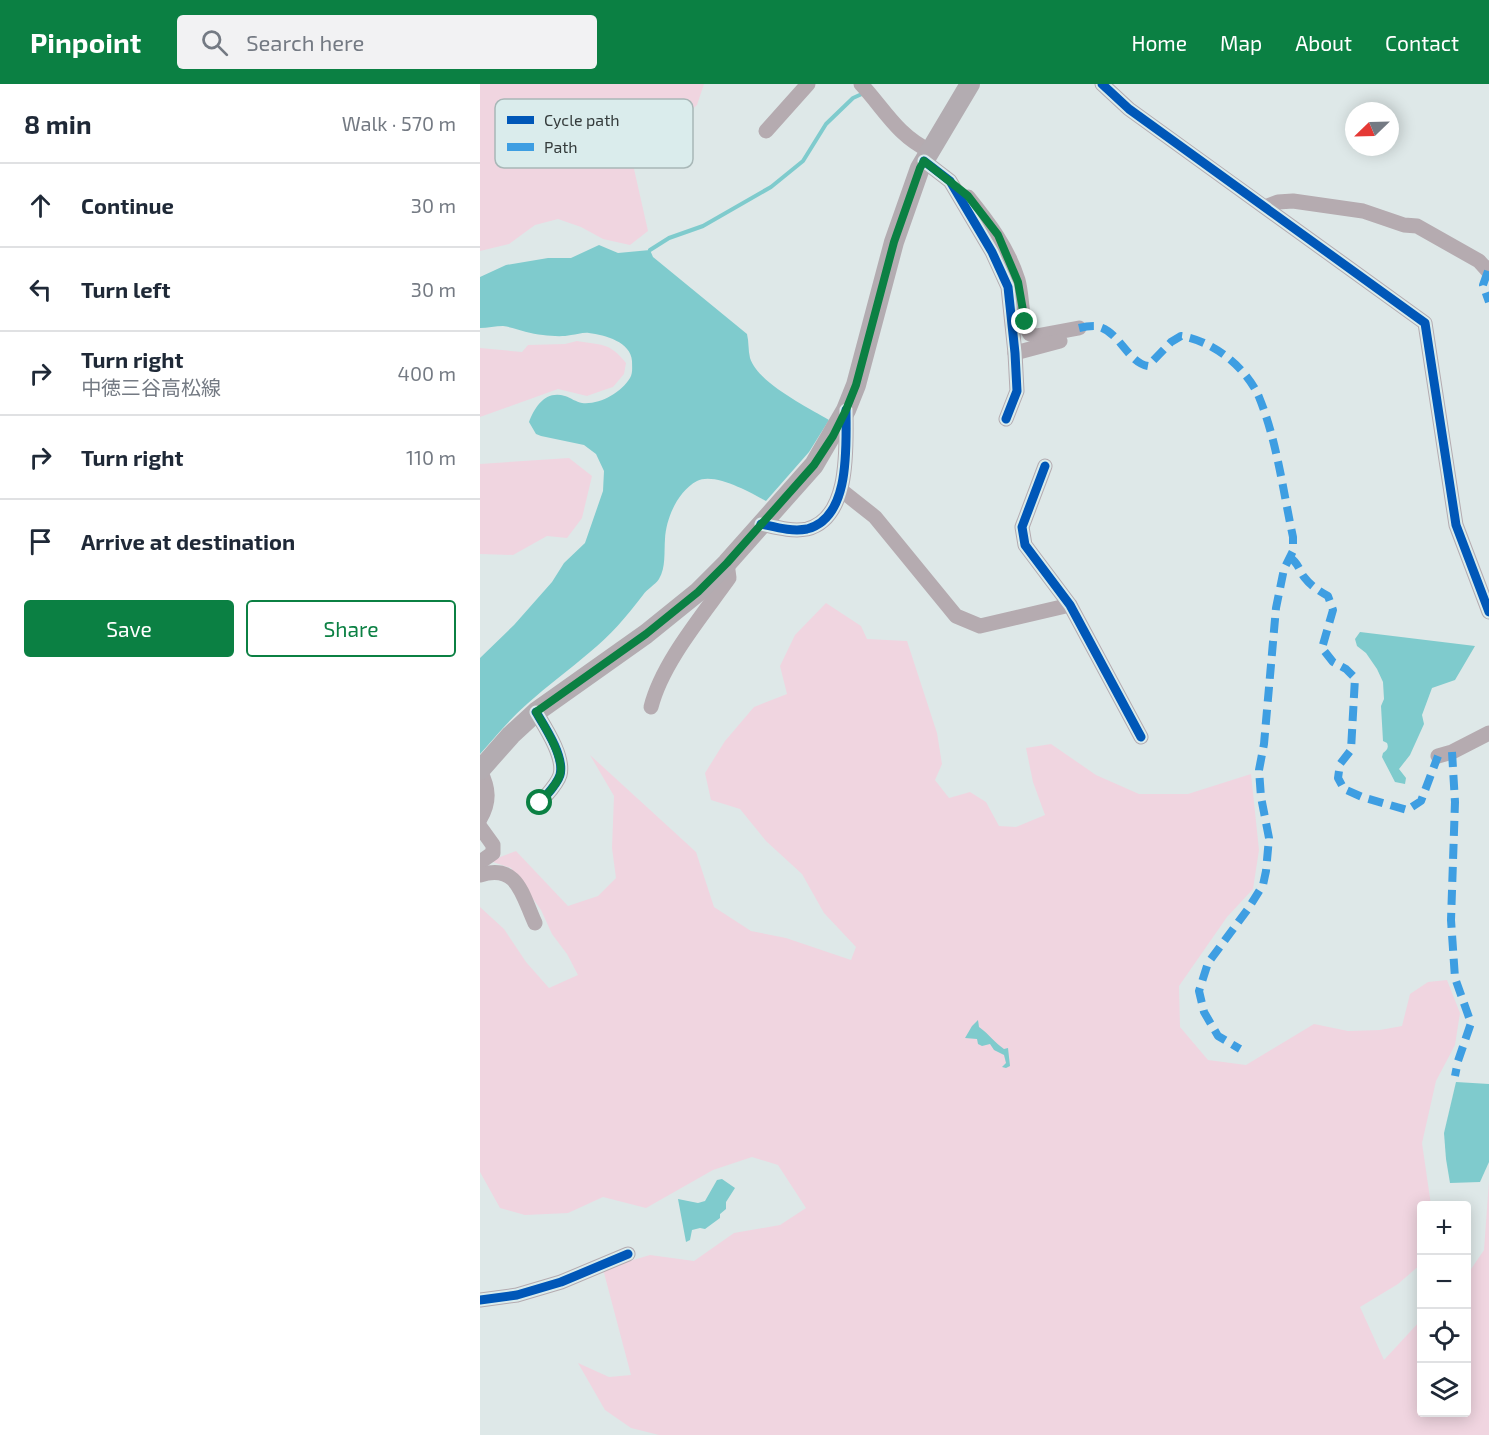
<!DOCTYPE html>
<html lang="en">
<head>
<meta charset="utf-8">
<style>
  :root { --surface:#fff; --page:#f2f2f3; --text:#1f2937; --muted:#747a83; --line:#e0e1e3; --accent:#0b8043 }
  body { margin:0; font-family:"Exo 2","Noto Sans JP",sans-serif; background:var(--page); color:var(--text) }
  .controls { position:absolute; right:18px; bottom:18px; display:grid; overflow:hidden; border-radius:6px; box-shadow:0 3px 15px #0003 }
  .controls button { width:54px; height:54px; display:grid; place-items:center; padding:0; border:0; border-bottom:2px solid var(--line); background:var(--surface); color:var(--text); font:30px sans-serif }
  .compass { position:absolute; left:865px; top:18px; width:54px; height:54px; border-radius:50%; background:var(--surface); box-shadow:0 3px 15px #0003; rotate:247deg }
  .stop { position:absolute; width:18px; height:18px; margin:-14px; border:4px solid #0b8043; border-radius:50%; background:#fff }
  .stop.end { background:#0b8043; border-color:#fff; box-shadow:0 2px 6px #0008 }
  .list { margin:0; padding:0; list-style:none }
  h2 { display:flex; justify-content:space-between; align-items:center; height:78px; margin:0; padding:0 24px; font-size:26px }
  h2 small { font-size:20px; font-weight:400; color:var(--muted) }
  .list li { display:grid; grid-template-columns:39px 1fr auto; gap:18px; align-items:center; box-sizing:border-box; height:84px; padding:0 24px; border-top:2px solid var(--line) }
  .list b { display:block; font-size:22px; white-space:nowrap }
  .list p { margin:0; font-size:20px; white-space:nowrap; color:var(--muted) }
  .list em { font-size:20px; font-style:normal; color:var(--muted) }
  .actions { display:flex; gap:12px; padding:18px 24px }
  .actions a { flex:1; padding:14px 0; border:2px solid var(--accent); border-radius:6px; text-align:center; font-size:21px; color:var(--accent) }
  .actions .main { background:var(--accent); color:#fff }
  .icon { flex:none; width:33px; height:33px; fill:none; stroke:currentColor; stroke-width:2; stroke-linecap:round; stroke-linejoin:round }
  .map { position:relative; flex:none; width:1009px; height:1351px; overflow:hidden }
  header { display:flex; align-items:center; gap:36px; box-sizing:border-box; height:84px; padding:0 30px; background:var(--accent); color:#fff }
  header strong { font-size:28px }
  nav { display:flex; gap:33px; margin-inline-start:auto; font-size:21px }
  .search { width:420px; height:54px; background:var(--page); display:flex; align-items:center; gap:15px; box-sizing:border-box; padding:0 21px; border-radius:6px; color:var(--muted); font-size:22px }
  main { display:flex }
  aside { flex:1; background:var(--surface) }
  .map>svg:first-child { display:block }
  .green { fill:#f0d5e0 }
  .water { fill:#7fcbcd }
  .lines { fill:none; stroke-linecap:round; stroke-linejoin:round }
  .stream { stroke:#7fcbcd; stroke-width:4 }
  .minor { stroke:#b5abb0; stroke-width:15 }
  .major { stroke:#b3acb1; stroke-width:20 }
  .quiet { stroke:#3e9ee2; stroke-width:8; stroke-dasharray:15 8; stroke-linecap:butt }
  .cycleway-casing { stroke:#daecec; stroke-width:13 }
  .cycleway { stroke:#0057b8; stroke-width:9 }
  .route { stroke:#0b8043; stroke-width:8 }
  .key { fill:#daecec; stroke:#a8b7b7; stroke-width:1.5 }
  .key-label { font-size:16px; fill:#353c3c }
</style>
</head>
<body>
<header>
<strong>Pinpoint</strong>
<div class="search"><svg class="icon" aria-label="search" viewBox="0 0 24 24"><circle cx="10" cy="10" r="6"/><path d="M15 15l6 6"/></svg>Search here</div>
<nav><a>Home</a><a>Map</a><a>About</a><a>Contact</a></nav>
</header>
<main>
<aside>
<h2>8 min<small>Walk · 570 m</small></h2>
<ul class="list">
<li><svg class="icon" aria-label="ahead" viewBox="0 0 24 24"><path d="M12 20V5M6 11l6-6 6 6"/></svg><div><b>Continue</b></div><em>30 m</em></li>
<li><svg class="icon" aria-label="left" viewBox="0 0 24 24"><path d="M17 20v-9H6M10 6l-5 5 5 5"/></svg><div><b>Turn left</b></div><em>30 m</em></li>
<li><svg class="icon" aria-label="right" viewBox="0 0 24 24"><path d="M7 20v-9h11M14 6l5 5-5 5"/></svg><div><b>Turn right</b><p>中徳三谷高松線</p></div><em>400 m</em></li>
<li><svg class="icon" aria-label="right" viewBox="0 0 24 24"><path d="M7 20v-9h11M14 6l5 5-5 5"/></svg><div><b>Turn right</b></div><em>110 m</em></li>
<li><svg class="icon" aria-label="arrive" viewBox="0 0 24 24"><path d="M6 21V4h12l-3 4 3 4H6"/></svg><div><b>Arrive at destination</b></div></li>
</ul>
<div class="actions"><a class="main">Save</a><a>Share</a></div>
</aside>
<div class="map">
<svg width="1009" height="1351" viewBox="0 0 1009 1351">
  <rect width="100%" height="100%" fill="#dee8e8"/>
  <g class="green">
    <polygon points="0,0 224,0 217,21 152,76 168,147 150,161 123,155 101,143 78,135 55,141 29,160 0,167"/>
    <path d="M97 257C120 261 130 258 146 279L144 290 133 303 121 307 107 312 78 305 0 333V264L42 268 48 261 85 260Z"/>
    <polygon points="89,374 112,392 102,434 87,454 67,452 33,471 0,470 0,380"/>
    <polygon points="346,519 381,542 387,555 427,557 457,649 462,680 455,696 469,714 490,708 506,718 519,742 536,743 565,731 553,698 546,664 571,660 616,691 659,710 708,710 771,690 779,766 773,805 747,833 699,902 700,943 728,976 766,981 834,940 868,947 900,946 922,942 930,910 948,898 967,896 980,929 975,961 956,997 942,1059 951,1121 942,1122 941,1180 918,1200 880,1223 904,1276 941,1236 942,1328 986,1328 987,1191 1004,1166 1009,1097 1009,1351 179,1351 151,1344 125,1326 98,1279 129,1293 151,1291 123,1185 170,1171 214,1177 254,1149 300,1141 326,1124 298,1081 272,1073 233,1086 166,1124 123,1113 88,1129 45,1131 20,1124 0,1088 0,823 24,845 46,878 69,904 98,891 87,870 72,850 61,826 31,784 10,777 36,767 88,822 118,812 136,794 132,764 134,712 110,671 216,768 234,823 271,847 306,854 371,876 376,863 344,829 322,790 286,757 260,725 231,716 225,689 245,657 274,623 307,610 300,582 315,551"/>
  </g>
  <g class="water">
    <path d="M119 161 138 169 170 166 173 173 267 250C269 258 268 266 270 274 278 299 327 323 349 336L329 368 286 417C271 409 235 388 217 397 198 407 186 434 185 455 184 467 186 484 179 495 175 501 167 505 163 511 147 532 130 552 110 568 89 586 67 602 47 620 30 635 15 653 0 670V574L34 541 72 498 84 479 105 459 123 407 124 387 116 370 104 361 61 352 56 350 49 338C55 322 66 306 85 312 91 314 96 318 102 319 119 321 141 309 150 294 153 289 152 283 152 277 151 258 125 251 109 249 103 248 97 251 91 251 82 253 72 252 63 251 49 250 37 244 23 242 16 242 7 244 0 244V193L26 181 68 174H91Z"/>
    <path d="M880 548 995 562 975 596 952 604 942 631 944 640 930 671 919 685 926 694 925 700 915 698 902 673 903 669C907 666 909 664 907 659L903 657 901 622 904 615 903 598 897 585 886 569 877 562 875 555Z"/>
    <path d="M498 936 499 943C509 950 515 959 524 965L528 964 530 982 526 984 522 983 526 979 524 971 514 966 510 960 502 962 498 960 497 955 485 954 492 942Z"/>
    <polygon points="976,998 1009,1000 1009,1078 1000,1098 970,1099 966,1075 964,1049"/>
    <polygon points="242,1095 255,1104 246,1118 246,1125 240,1130 240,1134 225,1145 220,1144 212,1146 210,1156 206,1158 198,1115 218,1119 225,1117 237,1096"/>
  </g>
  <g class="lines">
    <polyline class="stream" points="170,166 189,154 223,142 291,103 323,77 346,40 373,14 384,9"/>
    <g class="minor">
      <path d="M381 0C405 26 417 51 450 67"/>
      <polyline points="622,0 649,25 945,239 976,441 1009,528"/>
      <polyline points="286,47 328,0"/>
      <polyline points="444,77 470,97 512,168 528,203 535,269 537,307 526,335"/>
      <path d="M488 113C509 139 528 164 538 196 543 214 540 235 550 250L556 252 599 244"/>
      <polyline points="785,123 798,118 813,117 883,127 924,141 937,142 999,177 1008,187 1009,184"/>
      <polyline points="535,269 580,257"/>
      <polyline points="565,382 542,443 545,461 590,521 661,653"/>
      <polyline points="361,406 395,433 476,532 500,542 590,521"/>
      <path d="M281 440C295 443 312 448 327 445 371 434 366 361 366 326"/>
      <path d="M171 623C182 579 222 532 249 494L247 479"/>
      <path d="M56 628C65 643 85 673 80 691 77 701 66 711 60 719"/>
      <polyline points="958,672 972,668 1009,649"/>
      <path d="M0 687C9 704 10 718 0 735"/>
      <polyline points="0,743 13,761 13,769 0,778"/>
      <path d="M0 791C38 779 42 811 55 839"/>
      <polyline points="0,1216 37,1211 81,1198 148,1170"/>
    </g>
    <polyline class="major" points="0,686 31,651 56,628 166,550 218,508 247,479 334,381 366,326 376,301 414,158 440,84 490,0"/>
    <g class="quiet">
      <polyline points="1008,187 1003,201 1009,218"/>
      <path d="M599 244C603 243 609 242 614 242 639 244 646 278 668 282L691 258 701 252C733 257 766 283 779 313 797 357 803 407 813 453V467L804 485 796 524 784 660 779 686 781 713 789 754 786 787 783 801 768 825 728 879 719 907 724 928 738 952 760 965"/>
      <path d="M809 473C818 478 819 486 824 493 831 502 839 507 848 512L853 526 842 564 853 578 866 585 875 594 871 666 860 680 858 694 864 705 882 713 927 726 941 717 958 672"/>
      <polyline points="972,668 975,718 971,836 975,894 991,939 978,977 975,992"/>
    </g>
    <defs>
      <g id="cycleway">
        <polyline points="622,0 649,25 945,239 976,441 1009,528"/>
        <polyline points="444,77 470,97 512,168 528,203 535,269 537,307 526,335"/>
        <polyline points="565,382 542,443 545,461 590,521 661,653"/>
        <path d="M281 440C295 443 312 448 327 445 371 434 366 361 366 326"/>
        <path d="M56 628C65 643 85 673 80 691 77 701 66 711 60 719"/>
        <polyline points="0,1216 37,1211 81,1198 148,1170"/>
      </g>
    </defs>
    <use href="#cycleway" class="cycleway-casing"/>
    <use href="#cycleway" class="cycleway"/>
  </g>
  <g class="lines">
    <path class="route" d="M60 719C66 711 77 701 80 691 85 674 65 643 56 628L166 550 218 508 247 479 334 381 353 352 366 326 376 301 414 158 440 84 444 77 488 112 518 151 538 198 545 238"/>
  </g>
  <rect x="15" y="15" width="198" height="69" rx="9" class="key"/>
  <rect x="27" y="32" width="27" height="8" fill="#0057b8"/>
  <rect x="27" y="59" width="27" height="8" fill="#3e9ee2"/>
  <g class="key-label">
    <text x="64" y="42">Cycle path</text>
    <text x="64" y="69">Path</text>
  </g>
</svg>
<div class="controls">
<button>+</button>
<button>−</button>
<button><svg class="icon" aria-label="locate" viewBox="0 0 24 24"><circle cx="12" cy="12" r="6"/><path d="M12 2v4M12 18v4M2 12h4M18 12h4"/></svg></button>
<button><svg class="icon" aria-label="layers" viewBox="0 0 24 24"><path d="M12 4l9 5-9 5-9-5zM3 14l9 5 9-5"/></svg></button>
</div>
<svg class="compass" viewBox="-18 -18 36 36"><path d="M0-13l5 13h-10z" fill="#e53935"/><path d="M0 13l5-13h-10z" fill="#747a83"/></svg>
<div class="stop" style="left:60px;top:719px"></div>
<div class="stop end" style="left:545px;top:238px"></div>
</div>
</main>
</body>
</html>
